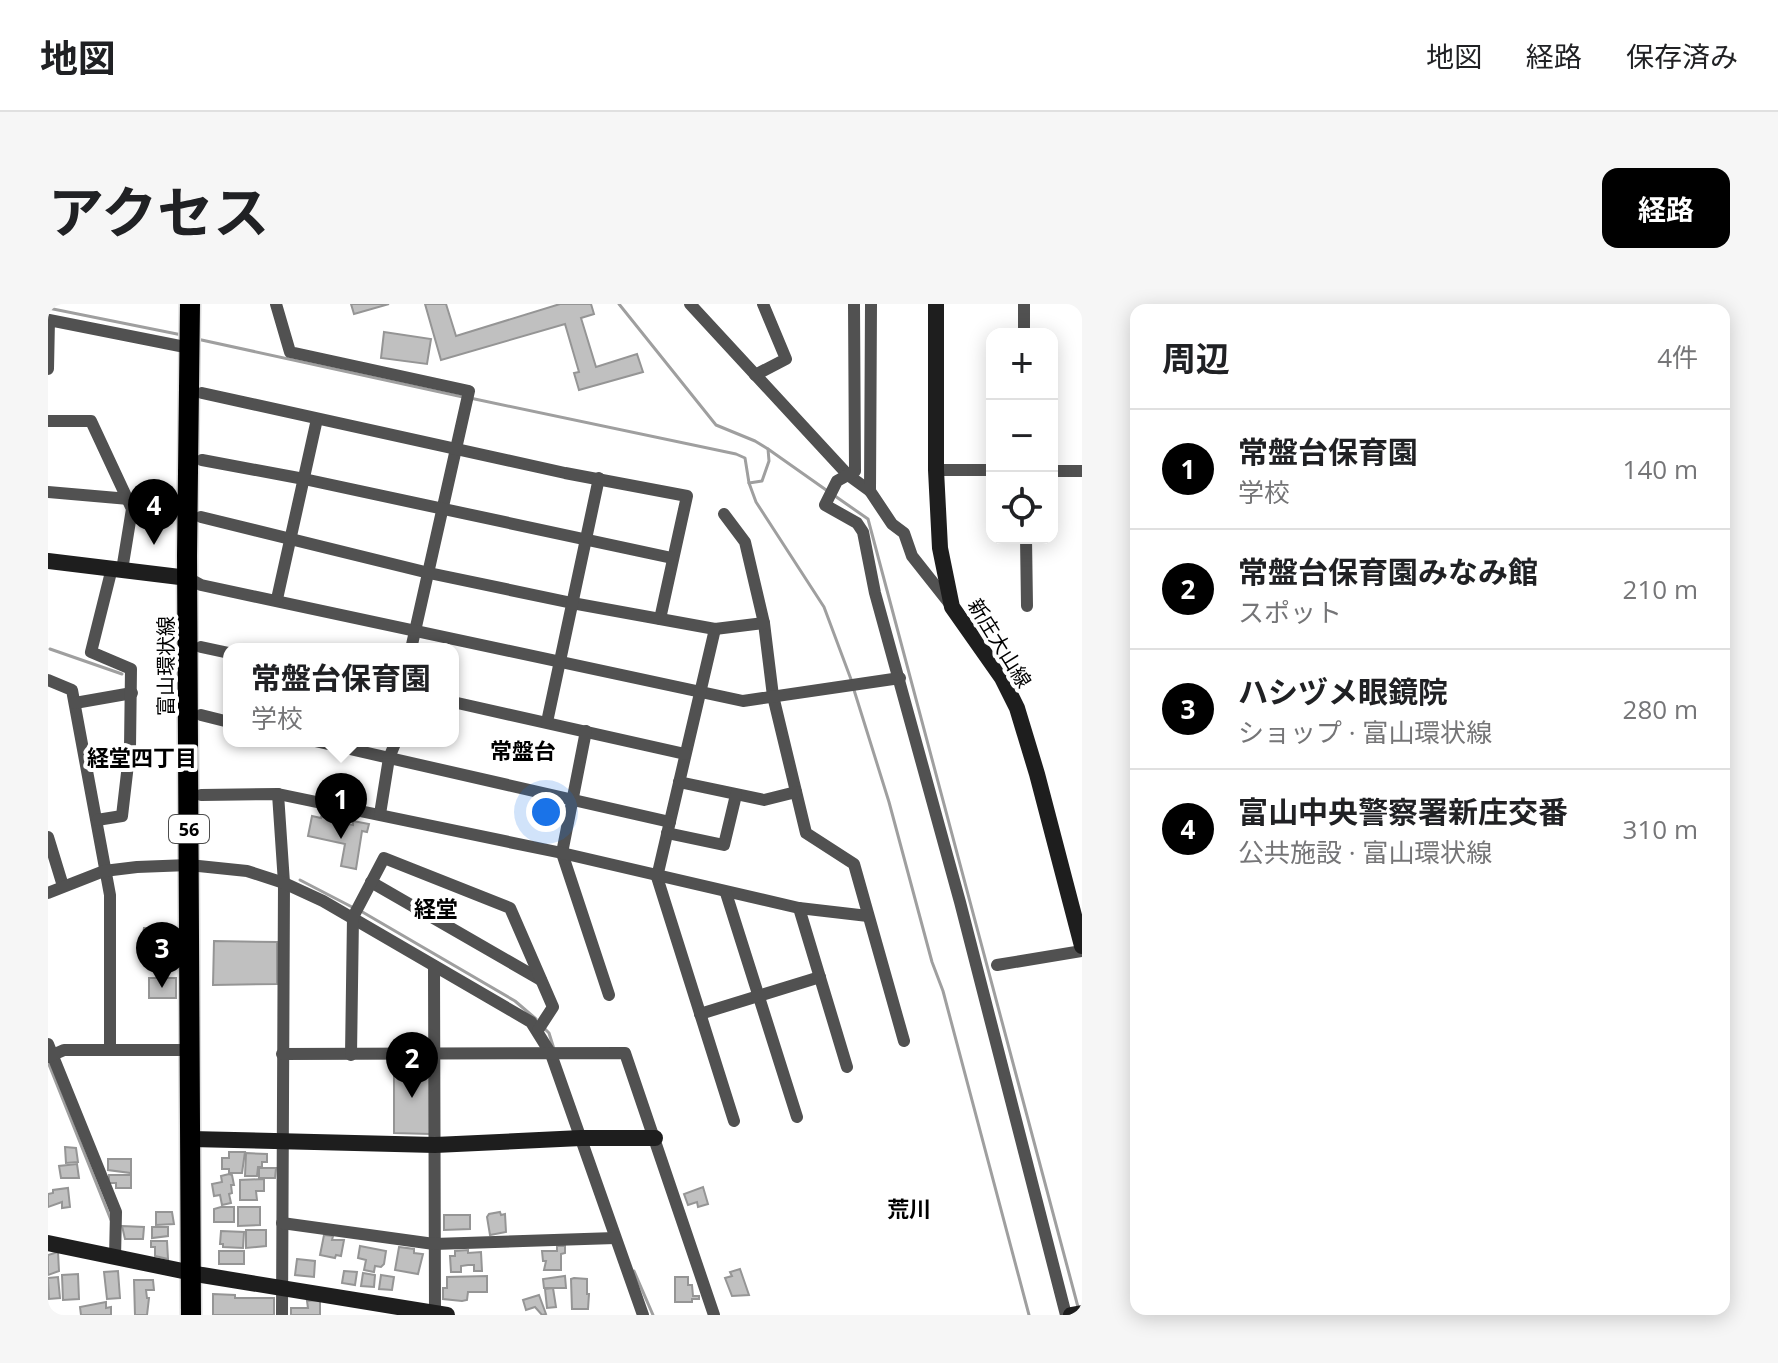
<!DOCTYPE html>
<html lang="ja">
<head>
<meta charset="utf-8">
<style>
  :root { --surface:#fff; --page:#f6f6f6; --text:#202124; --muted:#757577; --line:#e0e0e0; --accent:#000 }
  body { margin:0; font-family:"Open Sans","Noto Sans JP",sans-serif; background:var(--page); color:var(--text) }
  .controls { position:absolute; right:24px; top:24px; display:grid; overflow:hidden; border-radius:16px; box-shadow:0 4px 20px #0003 }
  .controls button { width:72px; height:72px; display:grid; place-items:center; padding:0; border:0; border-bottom:2px solid var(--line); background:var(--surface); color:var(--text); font:40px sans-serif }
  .you { position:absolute; left:498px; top:508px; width:28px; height:28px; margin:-20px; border:6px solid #fff; border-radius:50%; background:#1a73e8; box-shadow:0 0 0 12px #1a73e833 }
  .badge { display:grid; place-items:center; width:52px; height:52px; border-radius:50%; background:var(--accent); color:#fff; font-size:26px; font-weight:700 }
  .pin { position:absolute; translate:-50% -66px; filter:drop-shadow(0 2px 4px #0008) }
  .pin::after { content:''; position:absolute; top:42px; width:28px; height:24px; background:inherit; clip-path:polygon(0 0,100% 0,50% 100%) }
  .popup { position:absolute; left:175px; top:339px; width:236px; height:104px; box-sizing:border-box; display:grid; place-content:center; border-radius:16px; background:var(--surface); filter:drop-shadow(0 2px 6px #0005); font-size:26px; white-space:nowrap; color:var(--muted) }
  .popup b { font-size:30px; color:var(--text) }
  .popup::after { content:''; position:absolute; left:50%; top:100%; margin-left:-16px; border:16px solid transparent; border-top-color:var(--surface) }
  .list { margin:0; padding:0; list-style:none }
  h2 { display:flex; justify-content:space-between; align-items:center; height:104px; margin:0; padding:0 32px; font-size:34px }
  h2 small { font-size:26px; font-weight:400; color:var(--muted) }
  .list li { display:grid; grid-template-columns:52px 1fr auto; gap:24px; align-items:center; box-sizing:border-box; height:120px; padding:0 32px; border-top:2px solid var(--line) }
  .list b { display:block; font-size:30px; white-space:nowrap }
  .list p { margin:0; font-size:26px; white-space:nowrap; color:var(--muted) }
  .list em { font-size:26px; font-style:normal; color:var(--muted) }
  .icon { flex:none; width:44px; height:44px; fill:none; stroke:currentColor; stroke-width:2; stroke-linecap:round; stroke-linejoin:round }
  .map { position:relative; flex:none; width:1034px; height:1011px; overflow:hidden; border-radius:16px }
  header { display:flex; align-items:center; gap:48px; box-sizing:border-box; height:112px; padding:0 40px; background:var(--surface); border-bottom:2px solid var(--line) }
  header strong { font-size:38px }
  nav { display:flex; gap:44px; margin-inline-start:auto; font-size:28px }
  .intro { display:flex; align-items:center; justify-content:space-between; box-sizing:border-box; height:192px; padding:0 48px }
  h1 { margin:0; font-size:56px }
  .button { padding:20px 36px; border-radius:16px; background:var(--accent); color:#fff; font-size:28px; font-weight:700 }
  main { display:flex; gap:48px; padding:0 48px }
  aside { flex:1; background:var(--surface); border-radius:16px; box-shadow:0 4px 20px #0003 }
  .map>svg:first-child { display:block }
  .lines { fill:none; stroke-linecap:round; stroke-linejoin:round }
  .stream { stroke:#9f9f9f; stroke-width:3 }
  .building { fill:#c0c0c0; stroke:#959595; stroke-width:2 }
  .primary-casing { stroke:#dbdbdb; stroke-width:23 }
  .street { stroke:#515151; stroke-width:12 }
  .secondary { stroke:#1e1e1e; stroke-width:16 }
  .primary { stroke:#000; stroke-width:20 }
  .labels { text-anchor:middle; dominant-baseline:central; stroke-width:8; stroke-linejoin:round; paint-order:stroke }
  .shield { fill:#fff; stroke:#4c4c4c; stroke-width:2 }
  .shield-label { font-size:18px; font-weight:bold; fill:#000 }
  .street-label { font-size:20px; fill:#000; stroke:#fff }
  .neighbourhood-label { font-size:22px; font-weight:bold; fill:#000; stroke:#fff }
</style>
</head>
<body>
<header>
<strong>地図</strong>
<nav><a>地図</a><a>経路</a><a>保存済み</a></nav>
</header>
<div class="intro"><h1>アクセス</h1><a class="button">経路</a></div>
<main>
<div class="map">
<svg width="1034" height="1011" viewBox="0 0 1034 1011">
  <rect width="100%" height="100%" fill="#fff"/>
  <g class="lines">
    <g class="stream">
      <polyline points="571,0 668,121 707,137 720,145 721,157 714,177 701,179"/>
      <polyline points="0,4 134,31"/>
      <polyline points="149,35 415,93"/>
      <polyline points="422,94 688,150 697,154 701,179 708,198 776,303 804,378"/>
      <polyline points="720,145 781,188"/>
      <polyline points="787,192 820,215 1030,1003"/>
      <polyline points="2,345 74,370"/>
      <polyline points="108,383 115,386 129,404"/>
      <polyline points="806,386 841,498 884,658 895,687 981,1011"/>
      <polyline points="252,576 304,603"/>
      <polyline points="311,606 467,697 488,715"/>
      <polyline points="496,724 501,729 506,745"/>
      <polyline points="0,758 63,916"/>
      <polyline points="586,967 605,1011"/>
    </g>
  </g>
  <g class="building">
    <polygon points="303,0 341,0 306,10"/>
    <polygon points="377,0 398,0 408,32 512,0 543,0 546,10 533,14 548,63 589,50 595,68 531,86 526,69 531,68 517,20 393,56"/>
    <polygon points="336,28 383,35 379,60 333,54"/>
    <polygon points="274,509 296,513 295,519 305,521 305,517 321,520 319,528 314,527 308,565 293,562 297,540 260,532 264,512 273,514"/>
    <polygon points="96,624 126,624 127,647 93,643"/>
    <polygon points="166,637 229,638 229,680 165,681"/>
    <rect x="101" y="674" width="27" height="20"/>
    <polygon points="346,759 382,759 382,830 346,829"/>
    <polygon points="17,843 28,844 30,858 18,859"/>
    <polygon points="181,848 197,848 194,869 181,869 181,865 174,865 174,854 181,854"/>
    <polygon points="198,849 219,850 219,858 214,858 214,863 210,863 209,872 197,872"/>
    <polygon points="60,855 83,855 83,869 60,866"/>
    <polygon points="29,860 31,874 13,874 11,862"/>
    <polygon points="211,864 228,864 227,874 211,874"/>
    <polygon points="181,870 184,871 186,881 183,881 184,889 181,890 183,899 174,901 172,891 166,892 164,880 174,878 173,872"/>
    <polygon points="61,871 83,871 83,884 68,884 68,879 61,879"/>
    <polygon points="216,875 216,887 208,887 209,896 192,896 192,876"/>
    <polygon points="655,883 660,900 650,903 649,898 640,901 636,890"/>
    <polygon points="20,884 22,903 14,904 14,898 0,903 0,890 5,889 5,886"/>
    <polygon points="173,903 186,903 186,918 166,918 166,905"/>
    <polygon points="190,903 212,903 212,921 190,922"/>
    <polygon points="108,908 124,908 126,920 108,921"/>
    <polygon points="452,908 453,911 457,910 458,928 442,931 439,913 441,910"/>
    <polygon points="396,911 422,911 422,925 396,926"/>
    <polygon points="74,922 96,923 95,935 77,935"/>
    <polygon points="104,923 120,923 120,932 104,934"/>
    <polygon points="198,926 218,926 218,942 198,944"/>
    <polygon points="173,927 196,928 195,944 175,943 175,940 172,940"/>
    <polygon points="276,931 285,932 284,936 296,936 293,952 288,951 287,954 272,951"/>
    <polygon points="103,937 119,937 120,955 107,952 107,943 103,943"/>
    <polygon points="312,942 338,947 336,960 333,963 327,962 326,968 316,966 318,956 310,954"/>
    <polygon points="509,942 517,942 517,949 513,950 513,966 496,966 498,957 495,957 494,947 509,947"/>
    <polygon points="351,943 366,945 366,949 375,950 370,970 347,966"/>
    <polygon points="420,946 420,949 433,948 434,967 426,967 426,961 420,961 413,962 413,968 403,968 402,952 407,952 407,947"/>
    <rect x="171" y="947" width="25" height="13"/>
    <polygon points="10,948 11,967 0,971 0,951"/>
    <polygon points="249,955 267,957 266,973 247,971"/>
    <polygon points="692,965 701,991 684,992 677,974 684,972 682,968"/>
    <polygon points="70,967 72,994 59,995 56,968"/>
    <polygon points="296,967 309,968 307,981 294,979"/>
    <polygon points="315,969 327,971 326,983 313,982"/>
    <polygon points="30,970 31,995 15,996 14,971"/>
    <polygon points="333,971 346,973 344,986 331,985"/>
    <polygon points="439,972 439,988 420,988 419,996 414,997 395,995 395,984 399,984 399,973"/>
    <polygon points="517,972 518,984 496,984 495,975"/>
    <polygon points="10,973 12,994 1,995 0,974"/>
    <polygon points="627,973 640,973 640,981 644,981 645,992 651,992 651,995 644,995 644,998 627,998"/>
    <polygon points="526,974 539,975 539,990 541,990 540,1005 524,1005 523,975"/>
    <polygon points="86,976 105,976 106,986 98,986 99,994 101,994 99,1011 87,1011"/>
    <polygon points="505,984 508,1003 499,1004 497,985"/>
    <polygon points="165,990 187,991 187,994 226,994 226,1011 165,1011"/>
    <polygon points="491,991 498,1010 494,1011 487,1003 478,1006 475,996"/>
    <polygon points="272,996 272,1011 243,1011 243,1004 260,1004 259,997"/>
    <polygon points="58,998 58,1004 63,1003 63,1011 33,1011 32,1003"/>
  </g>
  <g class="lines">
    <defs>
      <polyline id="primary" points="142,0 139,252 143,1011"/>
    </defs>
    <use href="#primary" class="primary-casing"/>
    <g class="street">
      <polyline points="228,0 242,48 421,87 363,345"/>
      <polyline points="642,0 800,171 822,187 844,220 856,229 864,252 902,300"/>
      <polyline points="806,0 807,167 789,177 777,201 809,219 815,228 827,289 912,598 1018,1011"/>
      <polyline points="976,0 976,30"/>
      <polyline points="0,65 1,16 142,44"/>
      <polyline points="707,71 738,55 715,0"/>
      <polyline points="154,89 517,169 639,192 612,315"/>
      <polyline points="0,117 43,117 84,205 74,266"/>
      <polyline points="154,156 256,175 624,254"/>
      <polyline points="888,166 944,166"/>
      <polyline points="1004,167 1034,167"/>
      <polyline points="822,187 823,0"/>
      <polyline points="0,188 81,195"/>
      <polyline points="676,210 697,238 716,319 725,392 758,529 806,560 856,737"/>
      <polyline points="153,213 381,269 524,299 667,325 716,319"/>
      <polyline points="978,234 979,302"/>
      <polyline points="140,274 153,281 695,397 852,374"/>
      <polyline points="229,295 269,115"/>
      <polyline points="667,325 609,573 686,817"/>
      <polyline points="153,343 181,349"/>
      <polyline points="0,376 24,386 62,591 62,746"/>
      <polyline points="405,398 637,450"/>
      <polyline points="27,399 84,389"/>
      <polyline points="153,411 181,418"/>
      <polyline points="499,418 551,174"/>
      <polyline points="538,427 514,549 561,691"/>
      <polyline points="267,437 622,518"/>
      <polyline points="631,478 716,496 748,488"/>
      <polyline points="230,490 236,579 234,1011"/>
      <polyline points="153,491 230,490 514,549 751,604 820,612"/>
      <polyline points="332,510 341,454 348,437"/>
      <polyline points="49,516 74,512 82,443 83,365 43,348 64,264"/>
      <polyline points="619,529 676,541 688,491"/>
      <polyline points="0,533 15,582"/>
      <polyline points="323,578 493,676"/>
      <polyline points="0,589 56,567 89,563 141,561 199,567 236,579 275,597 483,718 503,750 595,1011"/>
      <polyline points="678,589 749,813"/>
      <polyline points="751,604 799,763"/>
      <polyline points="949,661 1034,647"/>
      <polyline points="386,662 387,1011"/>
      <polyline points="652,710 772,673"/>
      <polyline points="0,740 68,908 67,954"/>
      <polyline points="234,750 577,749 666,1011"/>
      <polyline points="303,751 305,613 336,554 462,604 505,703 490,726"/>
      <polyline points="0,753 16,746 142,746"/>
      <polyline points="234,919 386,940 567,934"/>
    </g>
    <g class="secondary">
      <polyline points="888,0 888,166 892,244 904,303 954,374 969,404 989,470 1034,642"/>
      <polyline points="0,257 140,274"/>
      <polyline points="143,835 387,841 533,834 607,834"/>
      <polyline points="0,939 154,971 399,1011"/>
      <polyline points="1023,1011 1034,1009"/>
    </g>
    <use href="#primary" class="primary"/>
  </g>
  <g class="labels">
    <rect class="shield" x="121" y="511" width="40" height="28" rx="6"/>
    <g class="shield-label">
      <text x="141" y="525">56</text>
    </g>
    <g class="street-label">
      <text transform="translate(952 339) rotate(58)">新庄大山線</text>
      <text transform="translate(117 362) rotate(-90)">富山環状線</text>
    </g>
    <g class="neighbourhood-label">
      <text x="475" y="446">常盤台</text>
      <text x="94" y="453">経堂四丁目</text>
      <text x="388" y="604">経堂</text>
      <text x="861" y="904">荒川</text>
    </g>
  </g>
</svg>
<div class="controls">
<button>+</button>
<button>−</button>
<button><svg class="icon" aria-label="locate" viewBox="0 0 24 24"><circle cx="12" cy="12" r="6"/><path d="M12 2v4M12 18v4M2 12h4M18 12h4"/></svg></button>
</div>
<div class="you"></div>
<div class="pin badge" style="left:293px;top:535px">1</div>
<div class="popup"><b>常盤台保育園</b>学校</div>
<div class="pin badge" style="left:364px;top:794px">2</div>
<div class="pin badge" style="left:114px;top:684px">3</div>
<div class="pin badge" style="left:106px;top:241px">4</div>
</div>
<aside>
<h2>周辺<small>4件</small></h2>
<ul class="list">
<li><span class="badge">1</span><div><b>常盤台保育園</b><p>学校</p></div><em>140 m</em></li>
<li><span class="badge">2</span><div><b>常盤台保育園みなみ館</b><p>スポット</p></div><em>210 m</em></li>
<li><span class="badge">3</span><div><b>ハシヅメ眼鏡院</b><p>ショップ · 富山環状線</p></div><em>280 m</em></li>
<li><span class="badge">4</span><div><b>富山中央警察署新庄交番</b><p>公共施設 · 富山環状線</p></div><em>310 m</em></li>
</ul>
</aside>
</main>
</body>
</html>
